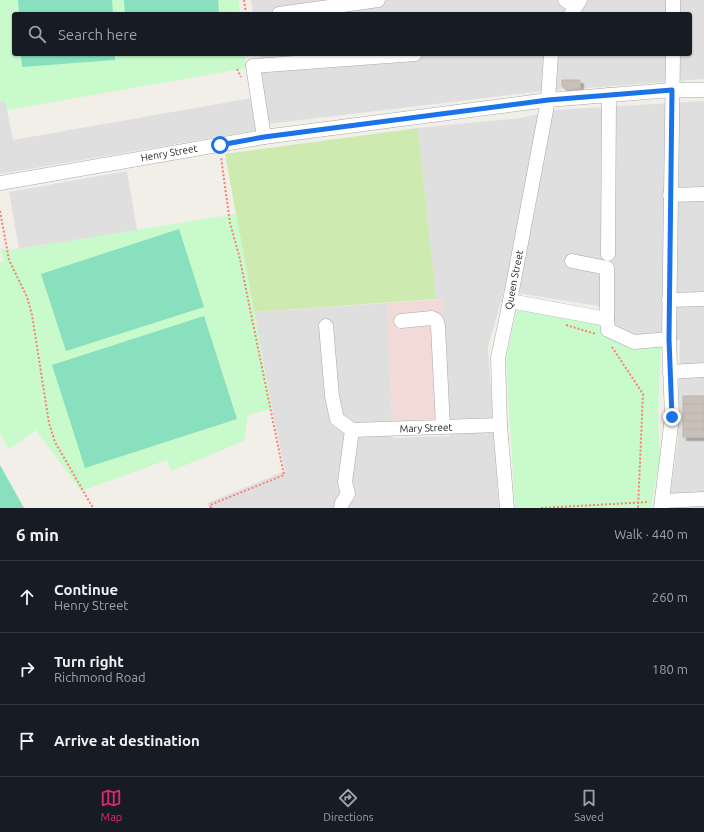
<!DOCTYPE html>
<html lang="en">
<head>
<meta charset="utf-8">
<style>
  :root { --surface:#171b24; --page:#20242c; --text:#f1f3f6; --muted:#9ea1a6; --line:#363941; --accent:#db2777 }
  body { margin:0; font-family:Ubuntu,sans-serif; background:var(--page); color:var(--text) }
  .stop { position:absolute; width:12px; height:12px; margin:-9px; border:3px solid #1a73e8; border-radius:50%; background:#fff }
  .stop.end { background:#1a73e8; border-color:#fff; box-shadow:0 1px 4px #0008 }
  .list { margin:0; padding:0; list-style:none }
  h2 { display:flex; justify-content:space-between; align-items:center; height:52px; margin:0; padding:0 16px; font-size:17px }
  h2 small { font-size:13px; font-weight:400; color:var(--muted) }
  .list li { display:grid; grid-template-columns:26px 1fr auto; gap:12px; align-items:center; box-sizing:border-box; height:72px; padding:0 16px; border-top:1px solid var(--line) }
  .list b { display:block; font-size:15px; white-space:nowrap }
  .list p { margin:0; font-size:13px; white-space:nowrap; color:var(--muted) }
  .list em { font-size:13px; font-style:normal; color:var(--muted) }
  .icon { flex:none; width:22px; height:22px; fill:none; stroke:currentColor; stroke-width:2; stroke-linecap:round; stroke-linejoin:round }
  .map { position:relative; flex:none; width:704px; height:508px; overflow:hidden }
  .search { position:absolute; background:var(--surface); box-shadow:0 1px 3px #0004; left:12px; right:12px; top:12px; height:44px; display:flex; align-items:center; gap:10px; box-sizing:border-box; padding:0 14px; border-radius:4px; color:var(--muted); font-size:15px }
  .sheet { height:268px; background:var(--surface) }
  nav { display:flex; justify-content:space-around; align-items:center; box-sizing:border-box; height:56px; border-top:1px solid var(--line); background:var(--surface); font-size:11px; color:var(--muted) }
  nav a { display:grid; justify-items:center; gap:2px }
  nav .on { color:var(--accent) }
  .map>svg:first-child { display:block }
  .residential { fill:#e0dfdf }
  .commercial { fill:#f2dad9 }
  .grass { fill:#cdebb0 }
  .park { fill:#c8facc }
  .pitch { fill:#88e0be }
  .building { fill:#c7bfb8; stroke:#c4b6ab; filter:url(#shadow) }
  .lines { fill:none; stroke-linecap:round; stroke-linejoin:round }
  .minor-casing { stroke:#a9a9a9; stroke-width:15 }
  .path { stroke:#fa8072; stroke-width:2; stroke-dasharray:2 2; stroke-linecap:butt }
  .minor { stroke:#fff; stroke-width:14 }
  .route { stroke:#1a73e8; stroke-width:5 }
  .labels { text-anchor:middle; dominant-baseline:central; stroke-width:3; stroke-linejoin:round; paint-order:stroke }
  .street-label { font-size:10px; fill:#222; stroke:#fff }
</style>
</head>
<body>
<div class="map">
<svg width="704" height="508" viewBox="0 0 704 508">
  <defs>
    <filter id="shadow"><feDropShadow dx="3.5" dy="3.5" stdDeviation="0" flood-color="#0004"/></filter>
  </defs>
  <rect width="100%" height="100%" fill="#f2efe9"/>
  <g class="residential">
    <polygon points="251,0 704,0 704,79 535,92 268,124 259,54 690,54 690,14 253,14"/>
    <polygon points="252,98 258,130 0,174 0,102 5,100 13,140"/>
    <polygon points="704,101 704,508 668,508 678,440 680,340 610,332 611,308 504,291 488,347 499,508 209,508 207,503 285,471 272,409 254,312 387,303 393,438 450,436 442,299 436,299 418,128 520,118 556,110"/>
    <polygon points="127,171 137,230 19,249 9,192"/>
  </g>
  <polygon class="commercial" points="442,299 449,418 392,422 387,303"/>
  <polygon class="grass" points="418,128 436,299 254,312 225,154"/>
  <g class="park">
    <polygon points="0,0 239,0 240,14 14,14 14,54 245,54 247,68 7,110 5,101 0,102"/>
    <polygon points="236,214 272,409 248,415 244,441 171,471 167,460 81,491 36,430 9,449 0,434 0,262 4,262 0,249 19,249"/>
    <polygon points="518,305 598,322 637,337 661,341 658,420 660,456 651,508 515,508 506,359"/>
  </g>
  <g class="pitch">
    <polygon points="18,0 112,0 113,14 19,14"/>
    <polygon points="124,0 218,0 219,14 125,14"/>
    <polygon points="21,54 115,54 115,60 22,67"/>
    <polygon points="179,229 204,307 66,351 41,274"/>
    <polygon points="204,316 237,419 85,468 52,365"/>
    <polygon points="0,465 24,508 0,508"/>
  </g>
  <g class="building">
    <polygon points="562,80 580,80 580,88 566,90 562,86"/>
    <rect x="683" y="396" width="21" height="8"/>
    <rect x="683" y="404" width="21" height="9"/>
    <rect x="683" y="413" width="21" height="8"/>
    <rect x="683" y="421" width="21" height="8"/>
    <rect x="683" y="429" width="21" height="8"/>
  </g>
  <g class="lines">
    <defs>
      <g id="minor">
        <polyline points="565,0 576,6"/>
        <polyline points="279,14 378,0"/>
        <polyline points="571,14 580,0"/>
        <polyline points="673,14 673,0"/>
        <polyline points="264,137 253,66 415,54"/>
        <polyline points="0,183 264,137 548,100 672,90 704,90"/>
        <polyline points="670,195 704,194"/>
        <polyline points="608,254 609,95"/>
        <polyline points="572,261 607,268 607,319 608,330 634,342 669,339"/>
        <polyline points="669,300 704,299"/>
        <polyline points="510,301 607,319"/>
        <polyline points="401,321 432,318 436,320 438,326 443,427"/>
        <polyline points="326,326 332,396 337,419 352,430 345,482 348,494 342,503 341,508"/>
        <polyline points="670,372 704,370"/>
        <polyline points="352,430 500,425"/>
        <polyline points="663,501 704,499"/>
        <polyline points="507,508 500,425 498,358 510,301 548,100 551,54"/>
        <polyline points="661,508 672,417 669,339 673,54"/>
      </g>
    </defs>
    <use href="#minor" class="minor-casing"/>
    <g class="path">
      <polyline points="244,0 246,14"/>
      <polyline points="237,69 241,77"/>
      <polyline points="0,211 9,260 27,297 32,315 49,423 55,442 93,508"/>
      <polyline points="566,325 596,334"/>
      <polyline points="612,347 643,394 638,508"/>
      <polyline points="211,508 210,505 284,475 239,255 230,223 221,157"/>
      <polyline points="541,508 649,502"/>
    </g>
    <use href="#minor" class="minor"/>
  </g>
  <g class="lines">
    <polyline class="route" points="220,145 264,137 548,100 672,90 669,339 672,417"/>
  </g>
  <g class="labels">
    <g class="street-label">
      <text transform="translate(169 153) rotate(-10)">Henry Street</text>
      <text transform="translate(514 280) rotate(-79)">Queen Street</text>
      <text transform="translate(426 428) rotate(-2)">Mary Street</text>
    </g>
  </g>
</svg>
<div class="stop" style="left:220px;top:145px"></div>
<div class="stop end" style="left:672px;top:417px"></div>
<div class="search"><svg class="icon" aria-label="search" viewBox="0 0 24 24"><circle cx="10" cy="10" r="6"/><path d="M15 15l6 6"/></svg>Search here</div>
</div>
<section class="sheet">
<h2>6 min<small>Walk · 440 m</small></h2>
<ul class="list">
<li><svg class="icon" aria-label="ahead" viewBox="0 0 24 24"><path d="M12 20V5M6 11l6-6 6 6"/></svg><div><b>Continue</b><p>Henry Street</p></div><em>260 m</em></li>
<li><svg class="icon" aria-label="right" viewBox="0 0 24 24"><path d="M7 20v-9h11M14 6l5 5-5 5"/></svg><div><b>Turn right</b><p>Richmond Road</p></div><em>180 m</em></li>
<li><svg class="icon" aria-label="arrive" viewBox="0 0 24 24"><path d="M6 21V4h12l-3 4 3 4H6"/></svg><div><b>Arrive at destination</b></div></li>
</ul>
</section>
<nav>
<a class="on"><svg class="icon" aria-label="map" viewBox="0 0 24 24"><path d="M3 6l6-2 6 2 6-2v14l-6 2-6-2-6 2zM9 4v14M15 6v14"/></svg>Map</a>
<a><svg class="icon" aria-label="directions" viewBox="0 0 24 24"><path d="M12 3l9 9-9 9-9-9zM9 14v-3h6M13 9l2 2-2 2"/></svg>Directions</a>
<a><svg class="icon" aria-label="saved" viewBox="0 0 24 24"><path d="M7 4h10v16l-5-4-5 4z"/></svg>Saved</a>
</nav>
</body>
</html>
